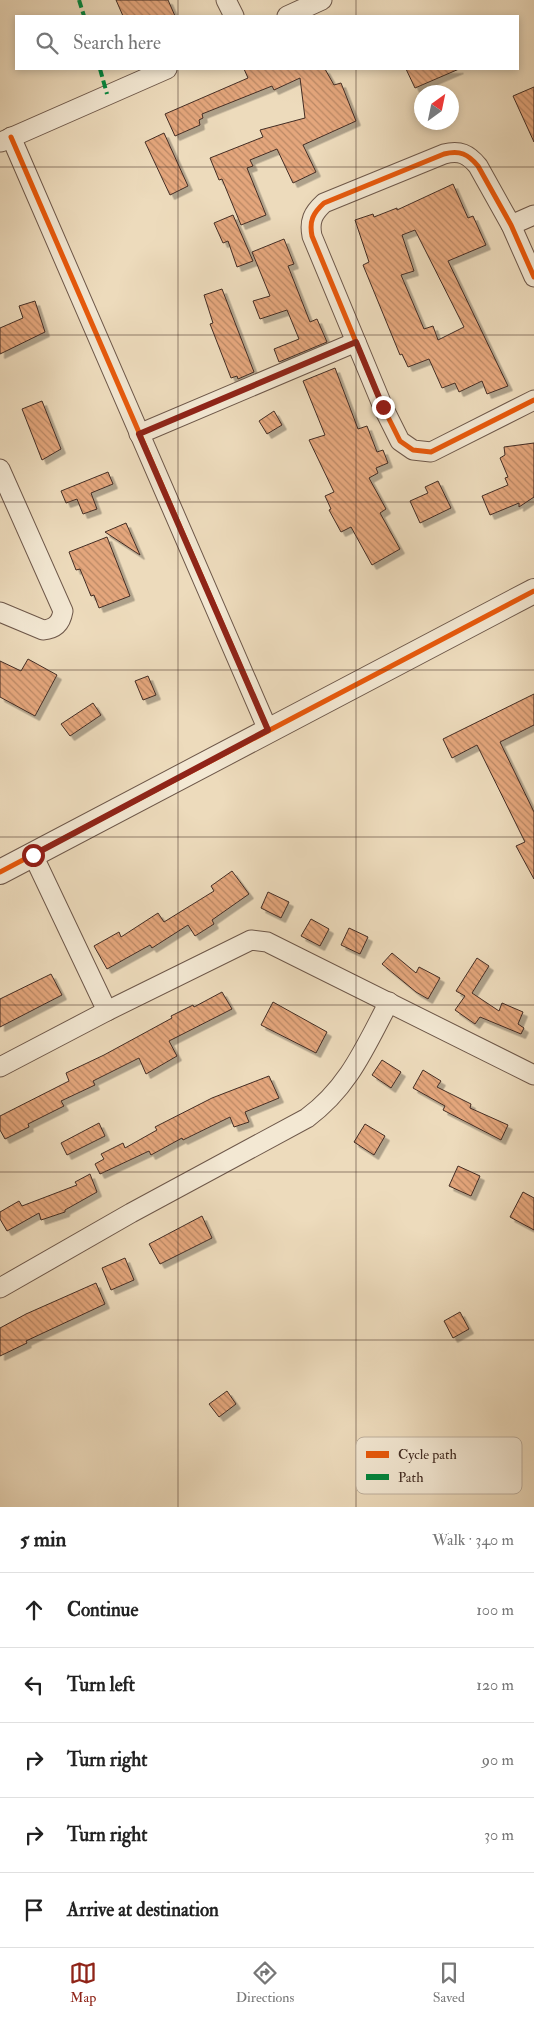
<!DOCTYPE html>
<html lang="en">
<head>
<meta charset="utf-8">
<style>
  :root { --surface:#fff; --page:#f2f2f2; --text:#222; --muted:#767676; --line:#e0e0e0; --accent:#8f2418 }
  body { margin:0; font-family:"IM FELL Double Pica",serif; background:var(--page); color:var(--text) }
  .compass { position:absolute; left:414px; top:85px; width:45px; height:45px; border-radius:50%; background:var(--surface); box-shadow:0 2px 8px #0003; rotate:33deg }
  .stop { position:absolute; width:15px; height:15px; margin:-11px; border:4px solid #8f2418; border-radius:50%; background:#fff }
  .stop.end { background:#8f2418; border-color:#fff; box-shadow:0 1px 5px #0008 }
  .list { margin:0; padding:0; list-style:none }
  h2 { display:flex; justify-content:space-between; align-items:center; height:65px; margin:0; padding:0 20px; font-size:21px }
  h2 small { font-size:16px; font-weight:400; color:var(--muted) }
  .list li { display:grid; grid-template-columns:32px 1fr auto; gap:15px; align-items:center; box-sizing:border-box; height:75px; padding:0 20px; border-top:1px solid var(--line) }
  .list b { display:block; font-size:19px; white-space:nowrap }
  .list em { font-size:16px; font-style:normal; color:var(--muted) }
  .icon { flex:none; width:28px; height:28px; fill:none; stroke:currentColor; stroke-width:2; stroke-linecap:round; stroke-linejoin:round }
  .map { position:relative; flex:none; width:534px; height:1507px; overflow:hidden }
  .search { position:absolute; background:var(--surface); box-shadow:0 2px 8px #0003; left:15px; right:15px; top:15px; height:55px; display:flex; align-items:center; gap:12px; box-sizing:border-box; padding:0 18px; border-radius:0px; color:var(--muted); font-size:19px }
  .sheet { height:440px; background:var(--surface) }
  nav { display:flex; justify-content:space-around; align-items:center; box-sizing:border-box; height:70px; border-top:1px solid var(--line); background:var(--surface); font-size:14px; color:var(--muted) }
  nav a { display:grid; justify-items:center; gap:2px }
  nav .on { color:var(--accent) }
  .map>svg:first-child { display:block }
  .building { fill:url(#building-back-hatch); stroke:#432d24; fill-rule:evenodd; filter:url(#shadow) }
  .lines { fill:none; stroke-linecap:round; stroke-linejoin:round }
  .minor-casing { stroke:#6e584a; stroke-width:21 }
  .tertiary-casing { stroke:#6e584a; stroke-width:26 }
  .minor { stroke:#f3e8d3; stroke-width:19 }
  .tertiary { stroke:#f3e8d3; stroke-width:24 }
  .quiet { stroke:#00873e; stroke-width:4; stroke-dasharray:8 4; stroke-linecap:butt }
  .cycleway-casing { stroke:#f3e8d3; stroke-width:8 }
  .cycleway { stroke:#e8590c; stroke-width:5 }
  .route { stroke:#8f2418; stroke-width:6 }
  .grid { fill:none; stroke:#432d24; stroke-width:1; stroke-opacity:0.55 }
  .key { fill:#f3e8d3; stroke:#beb09e; stroke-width:1 }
  .key-label { font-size:14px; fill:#432d24 }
</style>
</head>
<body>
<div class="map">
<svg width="534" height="1507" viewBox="0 0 534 1507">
  <defs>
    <pattern id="building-back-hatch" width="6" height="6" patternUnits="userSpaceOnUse" patternTransform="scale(1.25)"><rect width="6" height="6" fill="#e4a67c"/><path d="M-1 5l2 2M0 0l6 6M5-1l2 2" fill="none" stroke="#ba8865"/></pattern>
    <filter id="shadow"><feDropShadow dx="4.5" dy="4.5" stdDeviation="0" flood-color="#0004"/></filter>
  </defs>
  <rect width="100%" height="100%" fill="#eddbbc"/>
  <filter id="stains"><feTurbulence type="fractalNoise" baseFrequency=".004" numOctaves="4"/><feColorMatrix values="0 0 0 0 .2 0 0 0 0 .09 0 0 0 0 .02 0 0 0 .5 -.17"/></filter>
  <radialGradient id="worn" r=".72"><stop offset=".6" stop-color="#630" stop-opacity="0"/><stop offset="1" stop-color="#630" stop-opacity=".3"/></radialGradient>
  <g class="building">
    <polygon points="116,0 168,0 175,16 123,16"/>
    <polygon points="244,69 325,69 334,85 341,83 356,121 303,145 316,172 293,183 277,149 250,160 253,166 247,168 266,215 241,225 222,179 219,180 210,158 263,137 260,130 305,118 300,78 274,90 272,86 202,114 203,118 199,120 200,125 175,136 165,114 248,78"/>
    <polygon points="406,69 459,69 415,88"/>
    <polygon points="534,87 534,142 513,96"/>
    <polygon points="164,133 188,186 170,195 145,142"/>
    <path d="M453 184 468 218 473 216 486 245 448 261 508 386 487 394 482 381 459 392 455 383 442 388 429 359 408 367 402 354 400 355 363 265 369 262 355 220 373 214 374 217 397 208V210ZM415 230 464 327 438 340 433 326 424 329 401 275 414 271 402 235Z"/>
    <polygon points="233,215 253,261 237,267 228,241 223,243 214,223"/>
    <polygon points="284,239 294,264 288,266 310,322 317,319 327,342 279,362 274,349 299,339 287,310 260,319 253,301 270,296 252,252"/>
    <polygon points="222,289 254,372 238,379 237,376 231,378 210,324 213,323 204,295"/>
    <polygon points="35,301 45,332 0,354 0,328 23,318 19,306"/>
    <polygon points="335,368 358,429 367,426 377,452 383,450 388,463 376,468 378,473 369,478 386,509 380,513 400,549 372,565 351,527 341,532 329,510 331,509 325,496 334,492 309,440 325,435 303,381"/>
    <polygon points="42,401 61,449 42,460 22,409"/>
    <polygon points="274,411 282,425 267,434 259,421"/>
    <polygon points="534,443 534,497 519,507 519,503 490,515 482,496 508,485 505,478 508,477 500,458 505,455 504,447"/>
    <polygon points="108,472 113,484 91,493 97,509 83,514 77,499 66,503 61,491"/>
    <polygon points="438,481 451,508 420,523 410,501 428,493 425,487"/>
    <polygon points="126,523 140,555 105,532"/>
    <polygon points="107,537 130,596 99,608 94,595 91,596 80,569 76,570 69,552"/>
    <polygon points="28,659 57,675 35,716 0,697 0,661 21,671"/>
    <polygon points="148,676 156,695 143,700 135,681"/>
    <polygon points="534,694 534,725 500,742 534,812 534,879 516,846 525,842 477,745 452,758 443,739"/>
    <polygon points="93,703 101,715 70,736 61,724"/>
    <polygon points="232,871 249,894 212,920 214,924 195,936 188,925 152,948 150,945 107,969 94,946 119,932 121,937 158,913 164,922 214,891 211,886"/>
    <polygon points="268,892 289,902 281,918 261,908"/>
    <polygon points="311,919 329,929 320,946 301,936"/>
    <polygon points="349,928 368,937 360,954 341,945"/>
    <polygon points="392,953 416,973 419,967 440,978 428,999 416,992 382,964"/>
    <polygon points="477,958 489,966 472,993 499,1011 502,1003 523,1012 518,1024 524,1028 521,1034 480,1017 475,1024 455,1010 465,996 456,991"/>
    <polygon points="51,974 62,995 0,1027 0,999"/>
    <polygon points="222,992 232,1009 169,1041 177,1056 146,1074 139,1058 93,1081 95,1085 61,1101 64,1106 28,1124 29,1127 5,1139 0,1130 0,1116 69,1081 66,1073 104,1055 172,1018 171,1016 193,1005 194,1007"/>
    <polygon points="273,1002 327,1032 316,1053 261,1025"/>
    <polygon points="382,1060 401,1072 391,1088 372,1075"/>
    <polygon points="423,1070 441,1081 437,1087 471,1104 470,1108 508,1125 501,1140 443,1110 445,1106 413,1088"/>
    <polygon points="269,1076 279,1098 245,1112 249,1122 234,1127 230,1117 183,1140 182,1138 151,1155 149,1151 100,1174 95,1164 104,1159 101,1154 123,1143 125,1148 157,1130 155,1127 212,1098"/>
    <polygon points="99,1123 105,1136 67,1155 61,1143"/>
    <polygon points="365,1124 385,1136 374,1155 354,1142"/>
    <polygon points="458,1166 480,1176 471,1196 449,1186"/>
    <polygon points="90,1174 97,1192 65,1210 65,1212 41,1220 39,1213 7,1231 0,1219 0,1212 19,1201 22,1206 77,1185 75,1182"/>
    <polygon points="523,1192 534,1198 534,1230 510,1217"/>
    <polygon points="202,1216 212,1238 160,1264 149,1244"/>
    <polygon points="125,1258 134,1280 111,1290 102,1268"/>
    <polygon points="96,1283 105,1304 26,1341 27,1343 0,1356 0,1328 26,1314"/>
    <polygon points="460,1312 469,1329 453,1338 444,1321"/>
    <polygon points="227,1391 236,1404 219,1417 209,1404"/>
  </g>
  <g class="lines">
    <defs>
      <g id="minor">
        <polyline points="226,0 234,16"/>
        <polyline points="287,16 322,0"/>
        <polyline points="11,137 268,730"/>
        <polyline points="1,142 167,69"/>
        <polyline points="511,225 534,215"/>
        <path d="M534 277 511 225 478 166C468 154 460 150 444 154L324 203C313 213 309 221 312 236L383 407 400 441 413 450 431 452 534 400"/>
        <polyline points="139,434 356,342"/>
        <path d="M0 469 63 611C61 623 55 629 43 630L0 612"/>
        <polyline points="33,855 107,1011"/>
        <polyline points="0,1067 107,1011 251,940 267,942 534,1075"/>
        <path d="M0 1288 131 1213 307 1118C349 1087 365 1047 389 1002"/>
      </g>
      <polyline id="tertiary" points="0,872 534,591"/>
    </defs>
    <use href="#minor" class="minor-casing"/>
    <use href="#tertiary" class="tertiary-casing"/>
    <use href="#minor" class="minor"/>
    <use href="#tertiary" class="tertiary"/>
    <g class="quiet">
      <polyline points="79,0 84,16"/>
      <polyline points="100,69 107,94"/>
    </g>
    <defs>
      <g id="cycleway">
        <polyline points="11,137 268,730"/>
        <path d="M534 277 511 225 478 166C468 154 460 150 444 154L324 203C313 213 309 221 312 236L383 407 400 441 413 450 431 452 534 400"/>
        <polyline points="0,872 534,591"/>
      </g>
    </defs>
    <use href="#cycleway" class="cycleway-casing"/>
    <use href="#cycleway" class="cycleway"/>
  </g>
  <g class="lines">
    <polyline class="route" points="33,855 268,730 139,434 356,342 383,407"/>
  </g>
  <path class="grid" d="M178 0V16M356 0V16M178 69V1507M356 69V1507M0 167H534M0 335H534M0 502H534M0 670H534M0 837H534M0 1005H534M0 1172H534M0 1340H534"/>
  <rect x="356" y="1437" width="166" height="57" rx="8" class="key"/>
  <rect x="366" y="1451" width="23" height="7" fill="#e8590c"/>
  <rect x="366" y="1474" width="23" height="6" fill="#00873e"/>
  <g class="key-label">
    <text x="398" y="1459">Cycle path</text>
    <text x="398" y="1482">Path</text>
  </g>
  <rect width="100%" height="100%" filter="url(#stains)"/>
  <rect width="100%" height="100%" fill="url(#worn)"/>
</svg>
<svg class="compass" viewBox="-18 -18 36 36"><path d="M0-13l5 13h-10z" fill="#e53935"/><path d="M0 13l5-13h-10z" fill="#767676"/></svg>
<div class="stop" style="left:33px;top:855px"></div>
<div class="stop end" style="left:383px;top:407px"></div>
<div class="search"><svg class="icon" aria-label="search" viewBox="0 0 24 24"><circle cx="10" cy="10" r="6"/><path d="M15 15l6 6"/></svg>Search here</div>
</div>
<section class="sheet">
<h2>5 min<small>Walk · 340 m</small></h2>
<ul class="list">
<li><svg class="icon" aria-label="ahead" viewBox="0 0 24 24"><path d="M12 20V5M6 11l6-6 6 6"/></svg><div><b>Continue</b></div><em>100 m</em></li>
<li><svg class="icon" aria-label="left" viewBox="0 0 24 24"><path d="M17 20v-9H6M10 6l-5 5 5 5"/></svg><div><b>Turn left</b></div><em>120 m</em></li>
<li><svg class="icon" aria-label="right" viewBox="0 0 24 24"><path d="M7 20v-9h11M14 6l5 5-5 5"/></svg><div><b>Turn right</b></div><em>90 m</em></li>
<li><svg class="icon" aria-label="right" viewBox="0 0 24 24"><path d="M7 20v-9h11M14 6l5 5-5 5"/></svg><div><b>Turn right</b></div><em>30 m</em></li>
<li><svg class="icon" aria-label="arrive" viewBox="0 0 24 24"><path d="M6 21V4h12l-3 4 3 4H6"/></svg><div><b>Arrive at destination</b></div></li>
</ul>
</section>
<nav>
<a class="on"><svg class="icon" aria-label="map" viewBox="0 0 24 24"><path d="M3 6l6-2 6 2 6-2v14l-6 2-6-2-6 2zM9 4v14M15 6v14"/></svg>Map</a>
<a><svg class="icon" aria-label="directions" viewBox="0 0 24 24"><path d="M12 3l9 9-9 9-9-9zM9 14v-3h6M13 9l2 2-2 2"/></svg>Directions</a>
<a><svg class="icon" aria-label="saved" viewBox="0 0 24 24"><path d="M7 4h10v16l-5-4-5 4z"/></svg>Saved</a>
</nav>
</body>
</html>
